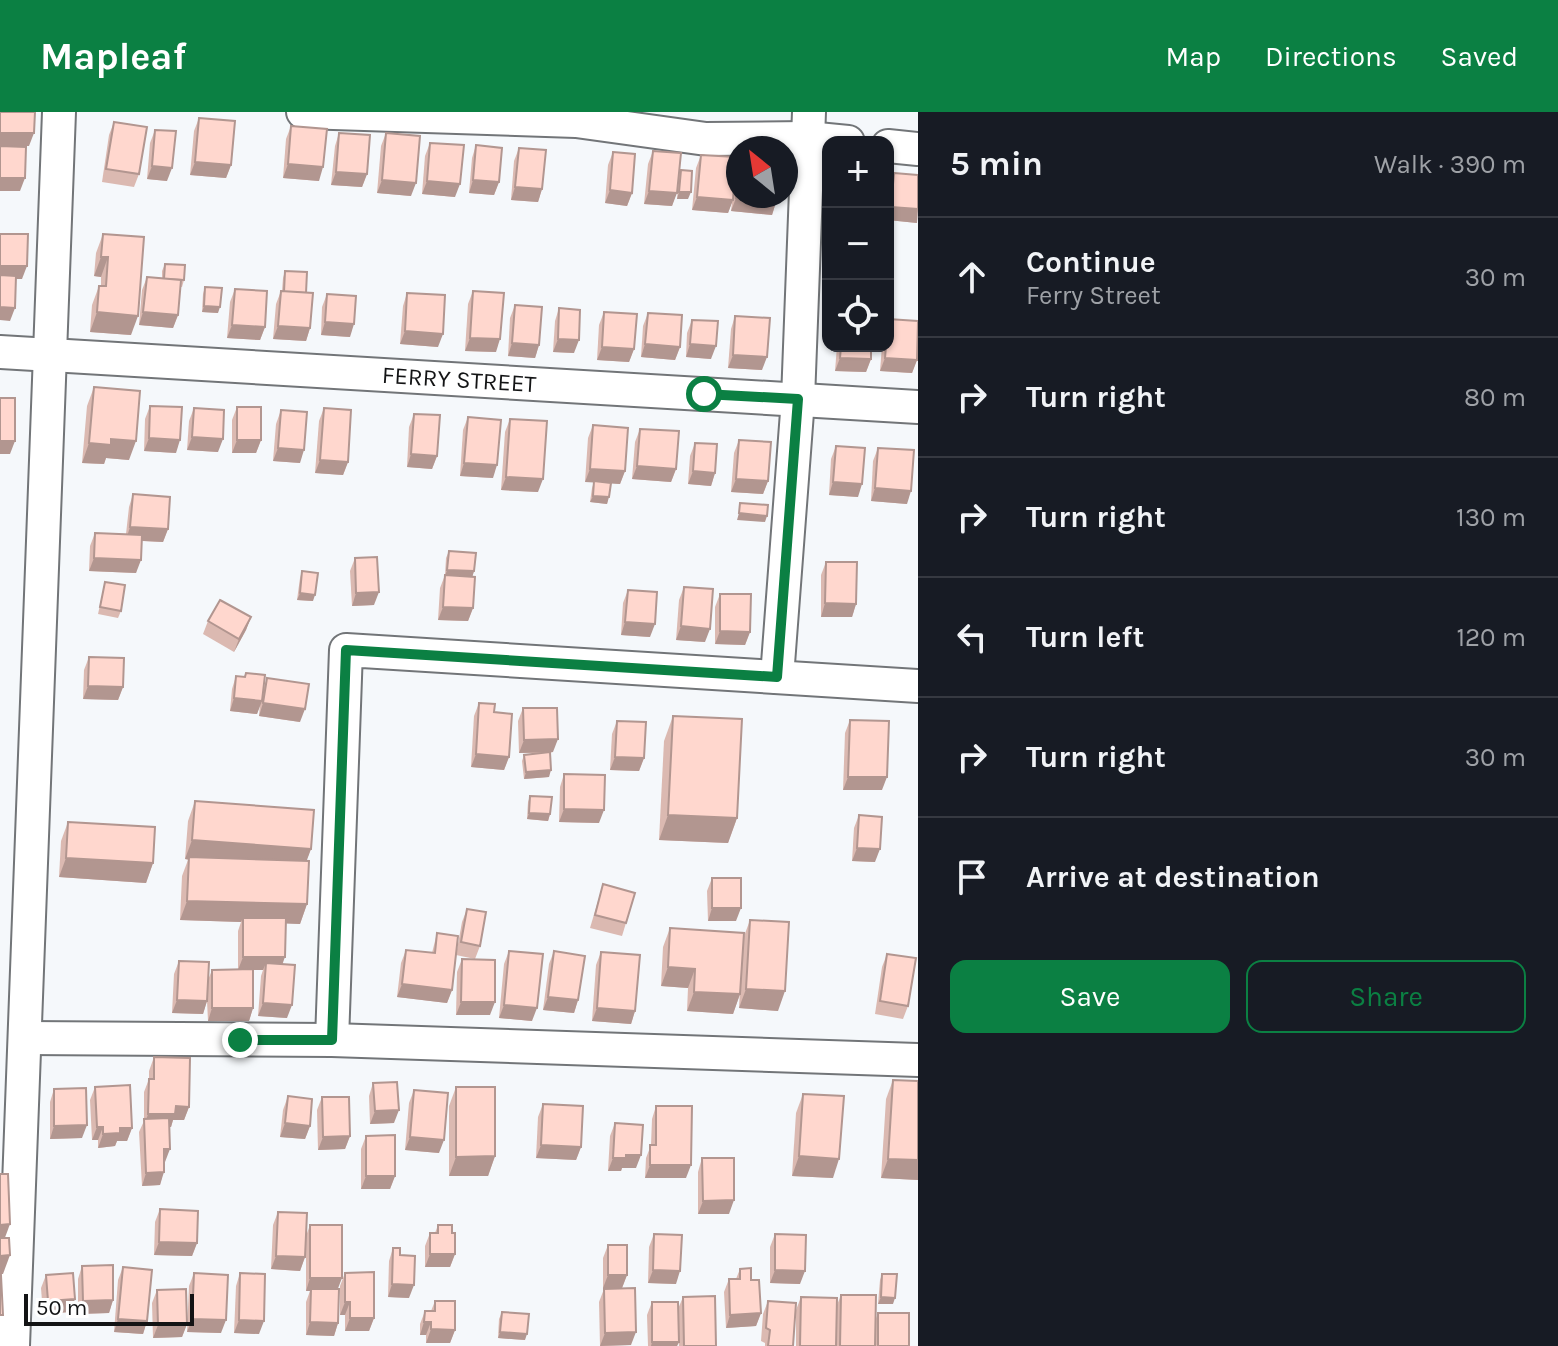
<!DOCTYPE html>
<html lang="en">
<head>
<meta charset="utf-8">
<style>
  :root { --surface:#171b24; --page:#20242c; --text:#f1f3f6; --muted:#9ea1a6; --line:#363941; --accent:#0b8043 }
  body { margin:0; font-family:Karla,sans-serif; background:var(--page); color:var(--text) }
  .controls { position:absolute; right:24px; top:24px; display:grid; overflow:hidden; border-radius:16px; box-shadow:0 2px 6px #0004 }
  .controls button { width:72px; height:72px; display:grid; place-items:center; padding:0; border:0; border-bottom:2px solid var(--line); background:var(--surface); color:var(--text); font:40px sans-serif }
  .compass { position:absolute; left:726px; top:24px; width:72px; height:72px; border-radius:50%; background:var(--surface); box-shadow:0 2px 6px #0004; rotate:330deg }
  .scale { position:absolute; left:24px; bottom:20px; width:170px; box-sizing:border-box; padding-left:8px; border:4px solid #131415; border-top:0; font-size:22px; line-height:28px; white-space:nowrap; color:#131415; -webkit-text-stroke:6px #fff; paint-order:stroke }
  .stop { position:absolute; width:24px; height:24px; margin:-18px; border:6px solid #0b8043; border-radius:50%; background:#fff }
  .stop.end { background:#0b8043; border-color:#fff; box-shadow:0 2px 8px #0008 }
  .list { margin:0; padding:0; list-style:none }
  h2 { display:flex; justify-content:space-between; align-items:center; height:104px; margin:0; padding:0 32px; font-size:34px }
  h2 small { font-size:26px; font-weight:400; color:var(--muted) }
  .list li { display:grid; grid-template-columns:52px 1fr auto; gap:24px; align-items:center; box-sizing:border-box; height:120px; padding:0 32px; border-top:2px solid var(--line) }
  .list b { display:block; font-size:30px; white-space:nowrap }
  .list p { margin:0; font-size:26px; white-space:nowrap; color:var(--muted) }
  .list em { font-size:26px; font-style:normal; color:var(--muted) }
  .actions { display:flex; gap:16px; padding:24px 32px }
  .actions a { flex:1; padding:18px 0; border:2px solid var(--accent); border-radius:16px; text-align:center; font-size:28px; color:var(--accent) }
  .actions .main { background:var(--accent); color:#fff }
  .icon { flex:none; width:44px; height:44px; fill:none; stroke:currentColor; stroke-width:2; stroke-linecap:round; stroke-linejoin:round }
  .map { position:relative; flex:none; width:918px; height:1234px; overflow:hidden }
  header { display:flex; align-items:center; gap:48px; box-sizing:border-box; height:112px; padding:0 40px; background:var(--accent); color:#fff }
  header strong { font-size:38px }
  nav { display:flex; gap:44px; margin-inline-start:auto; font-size:28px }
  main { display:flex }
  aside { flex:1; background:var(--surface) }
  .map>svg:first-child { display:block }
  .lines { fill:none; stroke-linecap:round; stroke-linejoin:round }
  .minor-casing { stroke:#727578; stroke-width:36 }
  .minor { stroke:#fff; stroke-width:32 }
  .wall { fill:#dbb9b1 }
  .shaded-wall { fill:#b29690 }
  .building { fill:#ffd7ce; stroke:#b29690; stroke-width:2 }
  .route { stroke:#0b8043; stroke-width:10 }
  .labels { text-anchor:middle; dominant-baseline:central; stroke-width:6; stroke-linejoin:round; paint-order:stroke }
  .street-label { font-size:24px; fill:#131415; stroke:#fff }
</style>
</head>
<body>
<header>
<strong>Mapleaf</strong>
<nav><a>Map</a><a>Directions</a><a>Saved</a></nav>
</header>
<main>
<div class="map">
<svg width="918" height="1234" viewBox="0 0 918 1234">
  <rect width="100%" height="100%" fill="#f5f8fb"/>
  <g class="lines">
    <defs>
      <g id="minor">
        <polyline points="303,0 576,9 706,27 807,26 848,30"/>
        <polyline points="888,34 918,37"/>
        <path id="s1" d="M0 240 918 295"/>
        <polyline points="777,565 798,287 809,0"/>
        <polyline points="26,926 332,928 918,948"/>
        <polyline points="332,928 346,538 918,574"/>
        <polyline points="13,1234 59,0"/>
      </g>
    </defs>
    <use href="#minor" class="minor-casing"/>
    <use href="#minor" class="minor"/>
  </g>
  <g class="wall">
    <polygon points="199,6 231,53 226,66 190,63 194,19"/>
    <polygon points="114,10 139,62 134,75 102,70 109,23"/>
    <polygon points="291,14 319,69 283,66 286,27"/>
    <polygon points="155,18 167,69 147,67 150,31"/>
    <polygon points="339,21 367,62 362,75 331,73 335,34"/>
    <polygon points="386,21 411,84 377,81 381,34"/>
    <polygon points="430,31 455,85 422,82 425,44"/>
    <polygon points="476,33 499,70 494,83 469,81 472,46"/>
    <polygon points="519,36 542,77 538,90 511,88 514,49"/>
    <polygon points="653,39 679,63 681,58 688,87 677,87 678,75 672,94 644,92 648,52"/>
    <polygon points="613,40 632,81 627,94 605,91 608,53"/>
    <polygon points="701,43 735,57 738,49 738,84 776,90 772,103 731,99 732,90 728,101 692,98 696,56"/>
    <polygon points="894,61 918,63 917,111 888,108 890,74"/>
    <polygon points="103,122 131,223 90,220 92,193 99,174 101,174 101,165 94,164 96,141"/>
    <polygon points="165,152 184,168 182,175 180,175 178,203 173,216 139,213 142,178 147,165 162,166 162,159"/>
    <polygon points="285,159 306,181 310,216 306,229 273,227 276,192 281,179 282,179 283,166"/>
    <polygon points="205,175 218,201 202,200 203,182"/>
    <polygon points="235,177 265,215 260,228 227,226 230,190"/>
    <polygon points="473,179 496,240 465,239 468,192"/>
    <polygon points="407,181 438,235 400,232 403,194"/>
    <polygon points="327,182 350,225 321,223 322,195"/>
    <polygon points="515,193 539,233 535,246 508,244 510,206"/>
    <polygon points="559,196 574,241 553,240 555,209"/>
    <polygon points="604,200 634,237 629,250 597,248 599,213"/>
    <polygon points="648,201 680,235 675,248 641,245 643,214"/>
    <polygon points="735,204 762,258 728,256 731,217"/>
    <polygon points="692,208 711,247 686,245 687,221"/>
    <polygon points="837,234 871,234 871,247 866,260 835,259"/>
    <polygon points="882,234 888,234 917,248 912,261 880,259"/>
    <polygon points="94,275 129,348 106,346 104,352 82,351 87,294"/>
    <polygon points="150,294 176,341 144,339 145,307"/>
    <polygon points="237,295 261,328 256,341 232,341 232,308"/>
    <polygon points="194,296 218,340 187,338 189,309"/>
    <polygon points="324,296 348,350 343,363 315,361 319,309"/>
    <polygon points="281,298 300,351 273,349 276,312"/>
    <polygon points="414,302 437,344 432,357 407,355 409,315"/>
    <polygon points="468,305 493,366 460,364 463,318"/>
    <polygon points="510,307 538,380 501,378 505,320"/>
    <polygon points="593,313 625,359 620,372 611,371 607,392 590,390 592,376 594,370 585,370 588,326"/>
    <polygon points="640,317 676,357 671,370 632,367 635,330"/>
    <polygon points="739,328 768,369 763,382 731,380 734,341"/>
    <polygon points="695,331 715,361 711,374 688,372 690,344"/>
    <polygon points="836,334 858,385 829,383 831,347"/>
    <polygon points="878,336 907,392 871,389 873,349"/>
    <polygon points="133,382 168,417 163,430 142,429 136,461 89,459 90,434 95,421 126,422 129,395"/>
    <polygon points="449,439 474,459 472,465 473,496 468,509 438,508 440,476 445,463 446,446"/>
    <polygon points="355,446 374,493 352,494 350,459"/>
    <polygon points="826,450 856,492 852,505 821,505 821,463"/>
    <polygon points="302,459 313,489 297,488 300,466"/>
    <polygon points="105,470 121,499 118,506 98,502"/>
    <polygon points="684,475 705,530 676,528 679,488"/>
    <polygon points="628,478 650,525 621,523 623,491"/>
    <polygon points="720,482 750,520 745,533 715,532 715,495"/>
    <polygon points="251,505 246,518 234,540 203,522 208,509"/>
    <polygon points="89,545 123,575 118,588 83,587 84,558"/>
    <polygon points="246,561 263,578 267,566 300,610 259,604 260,592 257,602 230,599 232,577 236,564 244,565"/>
    <polygon points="479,591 494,600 509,645 504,658 471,655 474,604"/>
    <polygon points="523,596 553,640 550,641 549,665 524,667 522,649 524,643 546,641 519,641 518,609"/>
    <polygon points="673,604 737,706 728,731 659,728 664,629"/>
    <polygon points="850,608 882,678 843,678 845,621"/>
    <polygon points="617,609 644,646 639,659 610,658 612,622"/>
    <polygon points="564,662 599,711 559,710 560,675"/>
    <polygon points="530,684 550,702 548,709 527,707 528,690"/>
    <polygon points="195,689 311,737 306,749 307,792 300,812 286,811 283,852 287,906 258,904 261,864 263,858 253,858 253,896 249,909 208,909 207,889 203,902 172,901 174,862 179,849 208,868 212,858 238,857 238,819 241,810 180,808 182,764 188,748 185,747 188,709"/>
    <polygon points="859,703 875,750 852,749 854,716"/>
    <polygon points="68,710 153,751 146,771 59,765 61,729"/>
    <polygon points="712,766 736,809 708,809 707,779"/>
    <polygon points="603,772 626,811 622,824 590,816"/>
    <polygon points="467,797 480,834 475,847 456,843 462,810"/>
    <polygon points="750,808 778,899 739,896 742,839 740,882 733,902 687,899 688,876 661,874 663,835 670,816 743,827"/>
    <polygon points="437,821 452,878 447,891 397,885 401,851 406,838 432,841"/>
    <polygon points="509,839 532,909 499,906 504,852"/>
    <polygon points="554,839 578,888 574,901 543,898 549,852"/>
    <polygon points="601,840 635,899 631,912 592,909 596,853"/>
    <polygon points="887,842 908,894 903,907 875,902 882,855"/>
    <polygon points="462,847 490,903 456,903 457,860"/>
    <polygon points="154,945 189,995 184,1008 173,1008 171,1015 169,1015 165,1050 160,1073 142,1074 139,1020 144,1009 144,980 149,967 149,959"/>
    <polygon points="893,968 918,969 918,1068 881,1066 886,987"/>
    <polygon points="373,971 394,1011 370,1012 369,984"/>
    <polygon points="95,975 132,1016 127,1029 117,1029 115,1034 98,1036 98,1028 92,1028 90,988"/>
    <polygon points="456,975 495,1044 488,1064 449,1064 449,994"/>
    <polygon points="54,977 82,1026 50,1027 50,990"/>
    <polygon points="414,978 439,1041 405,1038 409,991"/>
    <polygon points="803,982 833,1066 792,1064 796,1001"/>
    <polygon points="288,984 310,1014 305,1027 280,1025 283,998"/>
    <polygon points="322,985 350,1024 345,1037 318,1038 317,998"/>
    <polygon points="543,992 581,1035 576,1048 536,1046 538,1005"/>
    <polygon points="656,994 686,1066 645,1066 646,1046 651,1033 652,1007"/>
    <polygon points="615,1011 636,1056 622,1056 621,1059 608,1059 610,1024"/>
    <polygon points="366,1024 395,1064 390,1077 361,1077 361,1037"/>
    <polygon points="702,1046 729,1102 698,1102 698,1060"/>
    <polygon points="160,1097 197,1131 192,1144 154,1143 155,1110"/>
    <polygon points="278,1100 306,1124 310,1113 338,1177 338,1211 334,1224 306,1223 306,1190 310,1179 306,1179 306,1135 305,1145 300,1159 271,1157 273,1113"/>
    <polygon points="438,1113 452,1121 455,1142 450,1155 425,1155 425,1134 430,1121 435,1121"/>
    <polygon points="654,1122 676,1172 648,1171 649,1135"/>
    <polygon points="775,1122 800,1172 770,1171 770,1135"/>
    <polygon points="608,1133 627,1163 622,1176 603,1176 603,1146"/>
    <polygon points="393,1136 400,1143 409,1186 388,1185 389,1149"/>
    <polygon points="82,1154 113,1188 109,1201 78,1202 78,1167"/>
    <polygon points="123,1155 147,1209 143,1222 114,1220 118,1168"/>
    <polygon points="740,1157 751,1168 761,1201 756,1214 726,1216 724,1180 729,1167 736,1167"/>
    <polygon points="194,1161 221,1221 187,1220 189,1174"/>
    <polygon points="240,1161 259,1222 234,1221 236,1174"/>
    <polygon points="345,1161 374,1206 369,1219 345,1219 345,1203 340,1203 340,1174"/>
    <polygon points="882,1162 893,1192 878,1192 880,1168"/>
    <polygon points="46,1163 70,1200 43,1202 41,1176"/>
    <polygon points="604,1177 631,1233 600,1234 599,1190"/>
    <polygon points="157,1178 187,1212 182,1225 153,1226 152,1191"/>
    <polygon points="841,1183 875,1209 878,1201 909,1234 796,1234 796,1198 801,1185 837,1193"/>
    <polygon points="683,1185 716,1234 679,1234 678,1222 679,1230 677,1234 648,1234 647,1203 652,1190 678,1197"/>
    <polygon points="435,1189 455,1218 450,1231 426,1231 426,1223 420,1223 420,1212 425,1199 431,1199"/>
    <polygon points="768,1189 793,1234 765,1234 765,1231 761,1229 763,1202"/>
    <polygon points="502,1200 525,1228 498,1226 499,1207"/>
  </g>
  <g class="shaded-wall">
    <polygon points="0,21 34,21 29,34 0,34"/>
    <polygon points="195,50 231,53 226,66 190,63"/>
    <polygon points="288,52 323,55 319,69 283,66"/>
    <polygon points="152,54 172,56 167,69 147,67"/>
    <polygon points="336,60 367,62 362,75 331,73"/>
    <polygon points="0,66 25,66 20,79 0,79"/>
    <polygon points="382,68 416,71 411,84 377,81"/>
    <polygon points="473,68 499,70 494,83 469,81"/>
    <polygon points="427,69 460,72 455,85 422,82"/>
    <polygon points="515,75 542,77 538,90 511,88"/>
    <polygon points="610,78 632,81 627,94 605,91"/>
    <polygon points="649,79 677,81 672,94 644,92"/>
    <polygon points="679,80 691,80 688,87 677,87"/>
    <polygon points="697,85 733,88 728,101 692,98"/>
    <polygon points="736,86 776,90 772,103 731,99"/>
    <polygon points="891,95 918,97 917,111 888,108"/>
    <polygon points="101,145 108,145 101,165 94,164"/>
    <polygon points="0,154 27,154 22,167 0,167"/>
    <polygon points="204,194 220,195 218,201 202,200"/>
    <polygon points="0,195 15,196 10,209 0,208"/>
    <polygon points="97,200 138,204 131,223 90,220"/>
    <polygon points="143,200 178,203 173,216 139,213"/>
    <polygon points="325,210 354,212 350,225 321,223"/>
    <polygon points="232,213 265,215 260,228 227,226"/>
    <polygon points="278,214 310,216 306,229 273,227"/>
    <polygon points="405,219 443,222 438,235 400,232"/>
    <polygon points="470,226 500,227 496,240 465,239"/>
    <polygon points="558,227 579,228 574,241 553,240"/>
    <polygon points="512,231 539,233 535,246 508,244"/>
    <polygon points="645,232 680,235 675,248 641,245"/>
    <polygon points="690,232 716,234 711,247 686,245"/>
    <polygon points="602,235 634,237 629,250 597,248"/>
    <polygon points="733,243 767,245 762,258 728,256"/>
    <polygon points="840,246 871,247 866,260 835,259"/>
    <polygon points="885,246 917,248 912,261 880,259"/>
    <polygon points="192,325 223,327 218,340 187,338"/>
    <polygon points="149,326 180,328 176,341 144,339"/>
    <polygon points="111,327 136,329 129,348 106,346 104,352 82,351 89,331"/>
    <polygon points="237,328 261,328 256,341 232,341"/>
    <polygon points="0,329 15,329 10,342 0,342"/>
    <polygon points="278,336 304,338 300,351 273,349"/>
    <polygon points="411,342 437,344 432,357 407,355"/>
    <polygon points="320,348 348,350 343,363 315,361"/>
    <polygon points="464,351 497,353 493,366 460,364"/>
    <polygon points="637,354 676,357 671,370 632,367"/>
    <polygon points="590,357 625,359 620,372 585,370"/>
    <polygon points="693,359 715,361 711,374 688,372"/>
    <polygon points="506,365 543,367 538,380 501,378"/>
    <polygon points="736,367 768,369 763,382 731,380"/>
    <polygon points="833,370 862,372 858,385 829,383"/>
    <polygon points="875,376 911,379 907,392 871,389"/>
    <polygon points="593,384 609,385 607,392 590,390"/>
    <polygon points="739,401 767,404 765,410 737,408"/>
    <polygon points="130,415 168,417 163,430 126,428"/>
    <polygon points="94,446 141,448 136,461 89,459"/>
    <polygon points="447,458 474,459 472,466 445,464"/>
    <polygon points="379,480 374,493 352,494 356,481"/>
    <polygon points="300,481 315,483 313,489 297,488"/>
    <polygon points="825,491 856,492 852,505 821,505"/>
    <polygon points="443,495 473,496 468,509 438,508"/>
    <polygon points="251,505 246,518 234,540 239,527"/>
    <polygon points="625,510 655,512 650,525 621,523"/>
    <polygon points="681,514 710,517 705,530 676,528"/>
    <polygon points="720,519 750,520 745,533 715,532"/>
    <polygon points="88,574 123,575 118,588 83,587"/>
    <polygon points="234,586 262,589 257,602 230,599"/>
    <polygon points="263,591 305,597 300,610 259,604"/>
    <polygon points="558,627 553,640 519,641 524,628"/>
    <polygon points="476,642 509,645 504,658 471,655"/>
    <polygon points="615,645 644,646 639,659 610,658"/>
    <polygon points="551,658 549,665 524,667 526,660"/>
    <polygon points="848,665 887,665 882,678 843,678"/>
    <polygon points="564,697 604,698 599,711 559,710"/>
    <polygon points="529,701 550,702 548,709 527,707"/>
    <polygon points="668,703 737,706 728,731 659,728"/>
    <polygon points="192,728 311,737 304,756 185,747"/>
    <polygon points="857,736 880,737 875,750 852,749"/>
    <polygon points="66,746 153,751 146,771 59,765"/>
    <polygon points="187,789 307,792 300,812 243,810 243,806 241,810 180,808"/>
    <polygon points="712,796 741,796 736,809 708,809"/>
    <polygon points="243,845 285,845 280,858 266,851 263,858 238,858"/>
    <polygon points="668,855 695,857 688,876 661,874"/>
    <polygon points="402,872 452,878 447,891 397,885"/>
    <polygon points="746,877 785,879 778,899 739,896"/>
    <polygon points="694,880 740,882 733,902 687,899"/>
    <polygon points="548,885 578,888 574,901 543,898"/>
    <polygon points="177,888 207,889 203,902 172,901"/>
    <polygon points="461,890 495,890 490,903 456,903"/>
    <polygon points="263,891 292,893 287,906 258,904"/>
    <polygon points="504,893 537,896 532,909 499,906"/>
    <polygon points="212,896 253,896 249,909 208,909"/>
    <polygon points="597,896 635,899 631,912 592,909"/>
    <polygon points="176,994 189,995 184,1008 173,1008 171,1015 144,1015 148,1002"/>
    <polygon points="399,998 394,1011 370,1012 375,999"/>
    <polygon points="285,1011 310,1014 305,1027 280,1025"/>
    <polygon points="87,1013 82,1026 50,1027 54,1014"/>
    <polygon points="97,1015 103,1015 98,1028 92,1028"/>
    <polygon points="120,1016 132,1016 127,1029 117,1029 115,1034 98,1036 103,1022"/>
    <polygon points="350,1024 345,1037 318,1038 323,1025"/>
    <polygon points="410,1025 444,1028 439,1041 405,1038"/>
    <polygon points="541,1033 581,1035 576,1048 536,1046"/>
    <polygon points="164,1037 170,1037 165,1050 159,1050"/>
    <polygon points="626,1043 641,1043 636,1056 622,1056 621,1059 608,1059 613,1046"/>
    <polygon points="495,1044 488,1064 449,1064 456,1045"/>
    <polygon points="799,1044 839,1047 833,1066 792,1064"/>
    <polygon points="888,1047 918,1048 918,1068 881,1066"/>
    <polygon points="650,1053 691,1053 686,1066 645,1066"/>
    <polygon points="164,1060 160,1073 142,1074 146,1061"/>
    <polygon points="366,1064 395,1064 390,1077 361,1077"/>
    <polygon points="734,1088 729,1102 698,1102 703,1089"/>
    <polygon points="10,1112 3,1131 0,1131 0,1113"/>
    <polygon points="159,1130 197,1131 192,1144 154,1143"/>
    <polygon points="430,1142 455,1142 450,1155 425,1155"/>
    <polygon points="10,1143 3,1162 0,1162 0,1144"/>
    <polygon points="276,1144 305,1145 300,1159 271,1157"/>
    <polygon points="653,1158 680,1159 676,1172 648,1171"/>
    <polygon points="775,1158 805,1159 800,1172 770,1171"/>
    <polygon points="608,1163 627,1163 622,1176 603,1176"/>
    <polygon points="310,1166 342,1166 337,1179 306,1179"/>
    <polygon points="392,1172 414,1173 409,1186 388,1185"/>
    <polygon points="881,1185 895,1186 893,1192 878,1192"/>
    <polygon points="75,1187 70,1200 43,1202 48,1189"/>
    <polygon points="113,1188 109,1201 78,1202 83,1189"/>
    <polygon points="345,1190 350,1190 345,1203 340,1203"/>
    <polygon points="761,1201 756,1214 726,1216 730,1203"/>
    <polygon points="350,1206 374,1206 369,1219 345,1219"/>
    <polygon points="118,1207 147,1209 143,1222 114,1220"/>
    <polygon points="192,1207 226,1208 221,1221 187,1220"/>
    <polygon points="239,1208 264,1209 259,1222 234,1221"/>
    <polygon points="310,1210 338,1211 334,1224 306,1223"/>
    <polygon points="424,1210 431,1210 426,1223 420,1223"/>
    <polygon points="187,1212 182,1225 153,1226 158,1213"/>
    <polygon points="431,1217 455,1218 450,1231 426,1231"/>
    <polygon points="500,1220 527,1222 525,1228 498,1226"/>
    <polygon points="636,1220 631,1233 600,1234 605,1221"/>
    <polygon points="652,1230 679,1230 677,1234 651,1234"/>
  </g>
  <g class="building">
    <polygon points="0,0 35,0 34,21 0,21"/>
    <polygon points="199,6 235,9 231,53 195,50"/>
    <polygon points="114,10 147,15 139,62 106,57"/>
    <polygon points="291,14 327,17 323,55 288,52"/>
    <polygon points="155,18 176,19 172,56 152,54"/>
    <polygon points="339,21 370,23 367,62 336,60"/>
    <polygon points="386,21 420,24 416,71 382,68"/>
    <polygon points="430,31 464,33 460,72 427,69"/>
    <polygon points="476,33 502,36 499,70 473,68"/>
    <polygon points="0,34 26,35 25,66 0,66"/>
    <polygon points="519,36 546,38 542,77 515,75"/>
    <polygon points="653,39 681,41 677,81 649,79"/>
    <polygon points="613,40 635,42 632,81 610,78"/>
    <polygon points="701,43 736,45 733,88 697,85"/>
    <polygon points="681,58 692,59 691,80 679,80"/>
    <polygon points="894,61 918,63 918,97 891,95"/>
    <polygon points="738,65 738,84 777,84 776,90 736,86"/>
    <polygon points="0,122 28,122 27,154 0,154"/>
    <polygon points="103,122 144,125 138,204 97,200 99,174 106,174 108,145 101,145"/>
    <polygon points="165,152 185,153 184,168 164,167"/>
    <polygon points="285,159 307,160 306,181 284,180"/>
    <polygon points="0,163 16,164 15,196 0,195"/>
    <polygon points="147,165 181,168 178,203 143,200"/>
    <polygon points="205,175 222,176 220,195 204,194"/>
    <polygon points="235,177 267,179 265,215 232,213"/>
    <polygon points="281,179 313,181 310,216 278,214"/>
    <polygon points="473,179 504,181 500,227 470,226"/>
    <polygon points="407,181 445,183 443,222 405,219"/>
    <polygon points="327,182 356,184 354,212 325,210"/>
    <polygon points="515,193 542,195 539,233 512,231"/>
    <polygon points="559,196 580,198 579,228 558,227"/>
    <polygon points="604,200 637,202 634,237 602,235"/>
    <polygon points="648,201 682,203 680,235 645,232"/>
    <polygon points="735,204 770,206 767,245 733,243"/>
    <polygon points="888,207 918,209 917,248 885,246 886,234 888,234"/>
    <polygon points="692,208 718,209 716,234 690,232"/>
    <polygon points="841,234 871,234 871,247 840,246"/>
    <polygon points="94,275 140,279 136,329 111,327 111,333 89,331"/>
    <rect x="0" y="286" width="15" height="43"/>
    <polygon points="150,294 182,295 180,328 149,326"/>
    <rect x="237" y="295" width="24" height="33"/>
    <polygon points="194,296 224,298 223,327 192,325"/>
    <polygon points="324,296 351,298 348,350 320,348"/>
    <polygon points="281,298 307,300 304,338 278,336"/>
    <polygon points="414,302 440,303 437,344 411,342"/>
    <polygon points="468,305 501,308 497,353 464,351"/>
    <polygon points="510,307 547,309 543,367 506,365"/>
    <polygon points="593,313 628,316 625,359 590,357"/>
    <polygon points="640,317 679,319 676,357 637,354"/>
    <polygon points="739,328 771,330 768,369 736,367"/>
    <polygon points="695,331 717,332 715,361 693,359"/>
    <polygon points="836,334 865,336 862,372 833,370"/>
    <polygon points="878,336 914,338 911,379 875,376"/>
    <polygon points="594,369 611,371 609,385 593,384"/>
    <polygon points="133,382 170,385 168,417 130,415"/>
    <polygon points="740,391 768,393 767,404 739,401"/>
    <polygon points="95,421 142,423 141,448 94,446"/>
    <polygon points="449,439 476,441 474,459 447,458"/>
    <polygon points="377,445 379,480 356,481 355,446"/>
    <polygon points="826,450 857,450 856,492 825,491"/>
    <polygon points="302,459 318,461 315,483 300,481"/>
    <polygon points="445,463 475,465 473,496 443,495"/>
    <polygon points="105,470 125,473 121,499 100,495"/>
    <polygon points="684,475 713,477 710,517 681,514"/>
    <polygon points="628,478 657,480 655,512 625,510"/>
    <polygon points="720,482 751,482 750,520 720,519"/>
    <polygon points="220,488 251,505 239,527 208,509"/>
    <polygon points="89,545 124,546 123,575 88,574"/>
    <polygon points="246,561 265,563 262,589 234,586 236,564 245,565"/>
    <polygon points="267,566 309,572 305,597 263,591"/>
    <polygon points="479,591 495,592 494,600 512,602 509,645 476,642"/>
    <polygon points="523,596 557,596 558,627 524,628"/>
    <polygon points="673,604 742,607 737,706 668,703"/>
    <polygon points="850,608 889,609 887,665 848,665"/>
    <polygon points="617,609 646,610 644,646 615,645"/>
    <polygon points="550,640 551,658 526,660 524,643"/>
    <polygon points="564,662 605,663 604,698 564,697"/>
    <polygon points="530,684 552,685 550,702 529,701"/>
    <polygon points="195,689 314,698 311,737 192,728"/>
    <polygon points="859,703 882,705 880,737 857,736"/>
    <polygon points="68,710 155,715 153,751 66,746"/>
    <polygon points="189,745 309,749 307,792 187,789"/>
    <rect x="712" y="766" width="29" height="30"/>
    <polygon points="603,772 635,781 626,811 595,803"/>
    <polygon points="467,797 486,800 480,834 461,830"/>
    <polygon points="243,806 286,806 285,845 243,845"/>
    <polygon points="750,808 789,810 785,879 746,877"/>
    <polygon points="670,816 744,821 740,882 694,880 695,857 668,855"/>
    <polygon points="437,821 458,824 452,878 402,872 406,838 435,841"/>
    <polygon points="509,839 543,842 537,896 504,893"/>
    <polygon points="554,839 585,844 578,888 548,885"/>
    <polygon points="601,840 640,843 635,899 597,896"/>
    <polygon points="887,842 916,846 908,894 880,889"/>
    <polygon points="462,847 495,848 495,890 461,890"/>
    <polygon points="179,849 209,850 207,889 177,888"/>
    <polygon points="266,851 295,853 292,893 263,891"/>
    <polygon points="253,857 253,896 212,896 212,858"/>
    <polygon points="154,945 190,946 189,995 176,994 175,1002 148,1002 149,967 154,967"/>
    <polygon points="893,968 918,969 918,1048 888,1047"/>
    <polygon points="397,970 399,998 375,999 373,971"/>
    <polygon points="130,973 132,1016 120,1016 120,1021 103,1022 103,1015 97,1015 95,975"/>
    <polygon points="456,975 495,975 495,1044 456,1045"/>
    <polygon points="86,976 87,1013 54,1014 54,977"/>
    <polygon points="414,978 448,981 444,1028 410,1025"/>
    <polygon points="803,982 844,984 839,1047 799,1044"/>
    <polygon points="288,984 312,987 310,1014 285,1011"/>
    <polygon points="322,985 349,985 350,1024 323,1025"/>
    <polygon points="543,992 583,994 581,1035 541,1033"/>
    <polygon points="656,994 692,994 691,1053 650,1053 650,1033 656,1033"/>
    <polygon points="169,1006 170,1037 164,1037 164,1060 146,1061 144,1007"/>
    <polygon points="615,1011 643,1013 641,1043 626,1043 626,1046 613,1046"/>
    <polygon points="395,1023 395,1064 366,1064 366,1024"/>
    <polygon points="702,1046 734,1046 734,1088 703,1089"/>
    <polygon points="0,1062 8,1062 10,1112 0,1113"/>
    <polygon points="160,1097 198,1099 197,1131 159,1130"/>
    <polygon points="278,1100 307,1101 305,1145 276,1144"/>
    <rect x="310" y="1113" width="32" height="53"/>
    <polygon points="438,1113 452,1113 452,1121 455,1121 455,1142 430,1142 430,1121 438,1121"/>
    <polygon points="654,1122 682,1123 680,1159 653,1158"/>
    <polygon points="775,1122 806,1123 805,1159 775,1158"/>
    <polygon points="0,1126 9,1126 10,1143 0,1144 3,1203 0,1203"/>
    <rect x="608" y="1133" width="19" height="30"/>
    <polygon points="393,1136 400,1136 400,1143 415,1144 414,1173 392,1172"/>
    <polygon points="113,1153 113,1188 83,1189 82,1154"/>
    <polygon points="123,1155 152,1158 147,1209 118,1207"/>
    <polygon points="751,1156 751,1168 759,1168 761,1201 730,1203 729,1167 740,1167 740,1157"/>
    <polygon points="374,1160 374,1206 350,1206 350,1190 345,1190 345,1161"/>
    <polygon points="73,1161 75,1187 48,1189 46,1163"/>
    <polygon points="194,1161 228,1163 226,1208 192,1207"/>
    <polygon points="240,1161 265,1162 264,1209 239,1208"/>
    <polygon points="882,1162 897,1162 895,1186 881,1185"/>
    <polygon points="635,1176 636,1220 605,1221 604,1177"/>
    <polygon points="186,1177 187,1212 158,1213 157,1178"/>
    <polygon points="311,1177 339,1177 338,1211 310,1210"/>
    <polygon points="841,1183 876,1183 875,1234 840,1234"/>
    <polygon points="715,1184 716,1234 684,1234 683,1185"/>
    <polygon points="801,1185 837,1186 836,1234 800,1234"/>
    <polygon points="435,1189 455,1189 455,1218 431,1217 431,1210 424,1210 425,1199 435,1199"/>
    <polygon points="768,1189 796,1191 793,1234 768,1234 770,1218 766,1216"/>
    <polygon points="652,1190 678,1190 679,1230 652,1230"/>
    <polygon points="502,1200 529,1202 527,1222 500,1220"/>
    <rect x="878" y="1201" width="31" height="33"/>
  </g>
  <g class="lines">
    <polyline class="route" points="240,928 332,928 346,538 777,565 798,287 704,282"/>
  </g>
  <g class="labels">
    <g class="street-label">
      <text stroke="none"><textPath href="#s1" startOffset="460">FERRY STREET</textPath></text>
    </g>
  </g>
</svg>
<div class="controls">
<button>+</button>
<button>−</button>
<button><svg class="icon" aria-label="locate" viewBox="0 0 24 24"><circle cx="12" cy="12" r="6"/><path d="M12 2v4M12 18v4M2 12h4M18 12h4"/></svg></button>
</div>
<svg class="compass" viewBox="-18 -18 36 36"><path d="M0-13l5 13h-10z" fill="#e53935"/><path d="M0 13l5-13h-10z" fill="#9ea1a6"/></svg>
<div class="scale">50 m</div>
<div class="stop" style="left:704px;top:282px"></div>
<div class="stop end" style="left:240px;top:928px"></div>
</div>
<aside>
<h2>5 min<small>Walk · 390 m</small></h2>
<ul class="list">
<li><svg class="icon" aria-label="ahead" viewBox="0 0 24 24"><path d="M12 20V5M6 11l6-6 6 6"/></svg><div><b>Continue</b><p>Ferry Street</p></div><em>30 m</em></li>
<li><svg class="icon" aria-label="right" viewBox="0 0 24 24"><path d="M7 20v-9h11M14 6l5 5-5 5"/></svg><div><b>Turn right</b></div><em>80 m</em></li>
<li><svg class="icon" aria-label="right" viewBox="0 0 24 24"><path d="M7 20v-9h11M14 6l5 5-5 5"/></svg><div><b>Turn right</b></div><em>130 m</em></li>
<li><svg class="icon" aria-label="left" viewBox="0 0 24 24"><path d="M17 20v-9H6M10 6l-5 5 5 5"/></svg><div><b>Turn left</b></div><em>120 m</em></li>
<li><svg class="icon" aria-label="right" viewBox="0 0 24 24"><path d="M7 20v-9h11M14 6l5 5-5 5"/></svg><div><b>Turn right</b></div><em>30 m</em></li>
<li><svg class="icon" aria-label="arrive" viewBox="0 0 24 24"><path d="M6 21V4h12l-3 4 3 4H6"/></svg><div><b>Arrive at destination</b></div></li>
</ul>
<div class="actions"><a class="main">Save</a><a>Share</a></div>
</aside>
</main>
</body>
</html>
